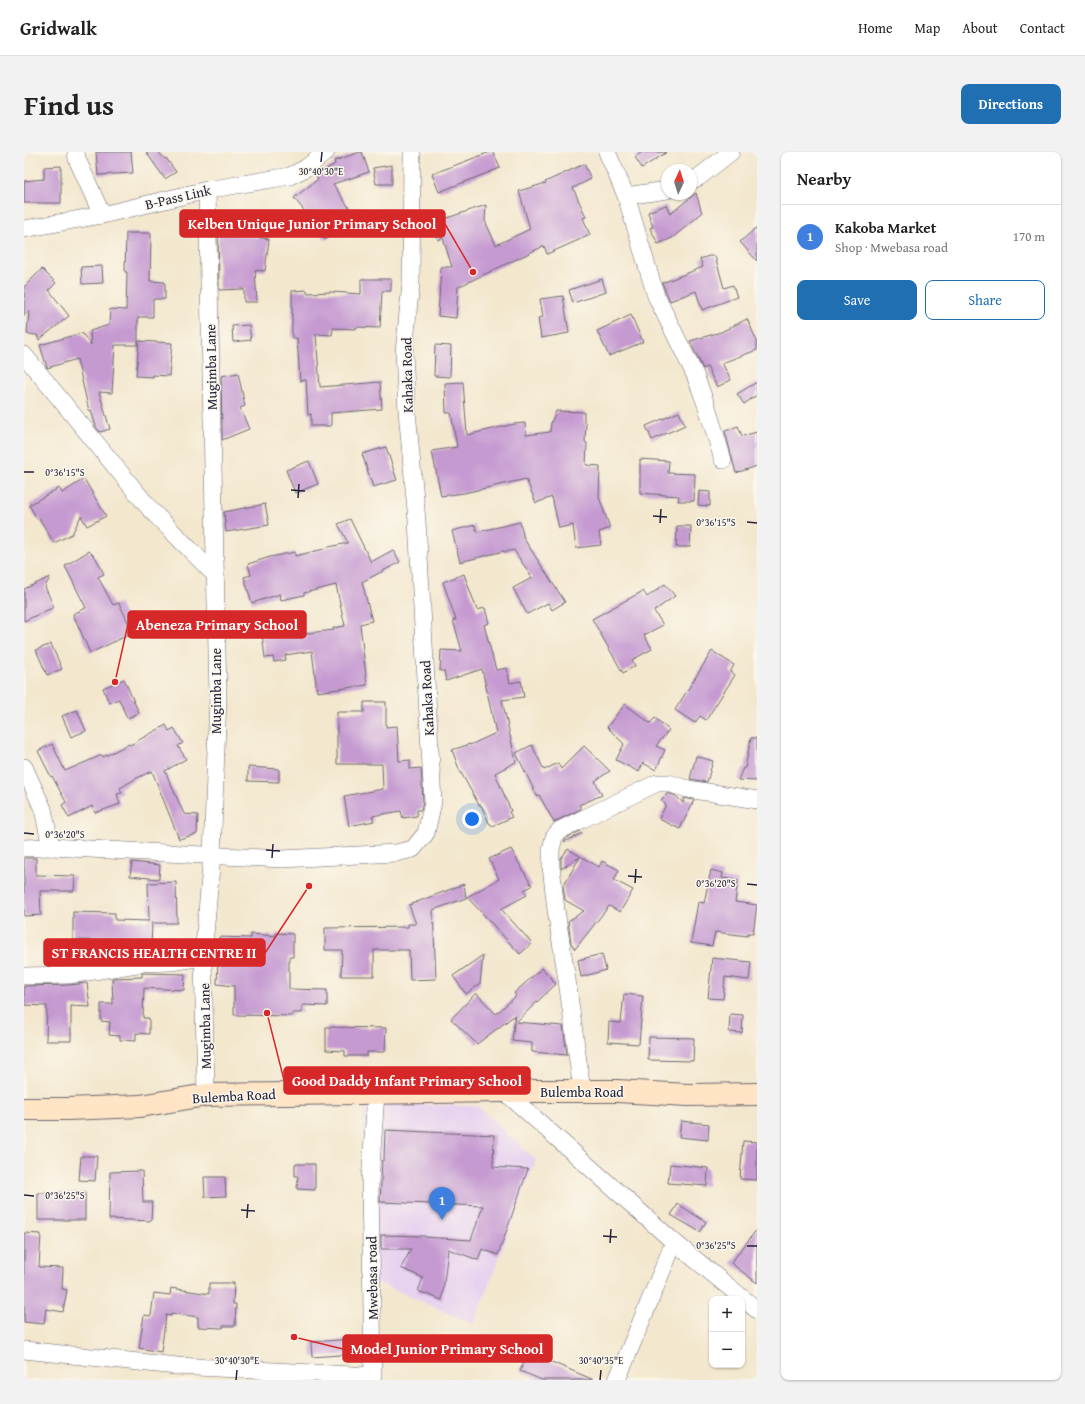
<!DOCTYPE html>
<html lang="en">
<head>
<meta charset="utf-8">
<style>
  :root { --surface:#fff; --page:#f2f2f2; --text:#222; --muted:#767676; --line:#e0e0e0; --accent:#1f6fb2 }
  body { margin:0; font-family:"Gentium Book Plus",serif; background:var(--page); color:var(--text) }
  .controls { position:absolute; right:12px; bottom:12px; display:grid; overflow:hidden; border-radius:8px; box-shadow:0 1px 3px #0004 }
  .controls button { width:36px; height:36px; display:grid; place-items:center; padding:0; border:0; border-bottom:1px solid var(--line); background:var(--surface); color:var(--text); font:20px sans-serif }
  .compass { position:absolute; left:637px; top:12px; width:36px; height:36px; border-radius:50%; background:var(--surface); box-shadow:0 1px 3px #0004; rotate:4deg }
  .you { position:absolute; left:448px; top:667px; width:14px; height:14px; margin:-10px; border:3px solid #fff; border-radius:50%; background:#1a73e8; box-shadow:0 0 0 6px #1a73e833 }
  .badge { display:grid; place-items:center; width:26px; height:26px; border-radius:50%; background:var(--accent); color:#fff; font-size:13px; font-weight:700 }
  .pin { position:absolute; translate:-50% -33px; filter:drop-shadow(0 1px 2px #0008) }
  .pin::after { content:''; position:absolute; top:21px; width:14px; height:12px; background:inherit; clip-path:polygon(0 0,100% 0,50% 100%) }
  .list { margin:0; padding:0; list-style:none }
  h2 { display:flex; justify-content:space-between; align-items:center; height:52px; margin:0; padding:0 16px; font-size:17px }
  h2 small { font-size:13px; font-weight:400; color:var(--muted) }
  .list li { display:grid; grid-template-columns:26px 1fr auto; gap:12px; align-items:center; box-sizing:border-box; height:64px; padding:0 16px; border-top:1px solid var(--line) }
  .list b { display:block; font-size:15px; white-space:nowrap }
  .list p { margin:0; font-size:13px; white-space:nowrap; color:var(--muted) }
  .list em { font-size:13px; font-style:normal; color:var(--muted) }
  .actions { display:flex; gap:8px; padding:12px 16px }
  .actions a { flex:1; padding:9px 0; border:1px solid var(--accent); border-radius:8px; text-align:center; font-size:14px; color:var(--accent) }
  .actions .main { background:var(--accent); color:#fff }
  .map { position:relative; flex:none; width:733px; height:1228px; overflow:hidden; border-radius:8px }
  header { display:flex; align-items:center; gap:24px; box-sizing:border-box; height:56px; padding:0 20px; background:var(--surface); border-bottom:1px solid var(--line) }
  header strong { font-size:19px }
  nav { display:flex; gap:22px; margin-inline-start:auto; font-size:14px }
  .intro { display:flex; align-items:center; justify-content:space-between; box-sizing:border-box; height:96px; padding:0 24px }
  h1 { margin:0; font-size:28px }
  .button { padding:10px 18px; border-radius:8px; background:var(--accent); color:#fff; font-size:14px; font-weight:700 }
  main { display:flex; gap:24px; padding:0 24px }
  aside { flex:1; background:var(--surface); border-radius:8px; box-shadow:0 1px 3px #0004 }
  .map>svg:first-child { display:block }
  .built { fill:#e7d2ef }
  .building { fill:#c59ad1 }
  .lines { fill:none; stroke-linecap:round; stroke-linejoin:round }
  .minor-casing { stroke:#6b676e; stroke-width:18 }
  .secondary-casing { stroke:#6b676e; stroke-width:24 }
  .minor { stroke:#fff; stroke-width:17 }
  .secondary { stroke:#ffe4c6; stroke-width:22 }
  .ticks { fill:none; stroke:#22223b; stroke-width:1.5 }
  .labels { text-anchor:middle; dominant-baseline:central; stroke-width:3; stroke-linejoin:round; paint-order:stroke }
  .street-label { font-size:14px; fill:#22223b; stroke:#fbf7ec }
  .ticks-label { font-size:10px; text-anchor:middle; fill:#22223b; stroke:#fbf7ec; stroke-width:3; stroke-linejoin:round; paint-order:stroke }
  .leader { fill:none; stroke:#d62828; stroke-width:1.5 }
  .callout-dot { fill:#d62828; stroke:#fbf7ec; stroke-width:1.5 }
  .callout { fill:#d62828; stroke:#d62828; stroke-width:1.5 }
  .callout-label { font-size:15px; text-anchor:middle; font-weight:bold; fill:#fff }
</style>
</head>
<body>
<header>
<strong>Gridwalk</strong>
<nav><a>Home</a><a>Map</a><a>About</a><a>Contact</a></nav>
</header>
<div class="intro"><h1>Find us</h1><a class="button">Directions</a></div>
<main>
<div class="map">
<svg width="733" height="1228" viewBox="0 0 733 1228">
  <rect width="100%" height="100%" fill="#fbf7ec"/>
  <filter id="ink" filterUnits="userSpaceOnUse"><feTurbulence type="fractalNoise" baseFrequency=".025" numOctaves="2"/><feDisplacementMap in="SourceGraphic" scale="8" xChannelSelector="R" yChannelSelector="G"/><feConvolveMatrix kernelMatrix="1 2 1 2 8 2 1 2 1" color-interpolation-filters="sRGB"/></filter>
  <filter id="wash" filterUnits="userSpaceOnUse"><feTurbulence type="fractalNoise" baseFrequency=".012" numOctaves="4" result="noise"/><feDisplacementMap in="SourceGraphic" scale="16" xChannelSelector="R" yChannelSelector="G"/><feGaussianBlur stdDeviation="0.9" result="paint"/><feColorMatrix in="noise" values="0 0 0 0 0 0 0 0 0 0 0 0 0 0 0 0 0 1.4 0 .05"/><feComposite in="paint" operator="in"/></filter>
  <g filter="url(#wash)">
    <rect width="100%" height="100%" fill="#f3e7ce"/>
    <polygon class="built" points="340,951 453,954 512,1008 450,1172 341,1125"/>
    <g id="blocks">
      <g class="building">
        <polygon points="72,0 107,0 109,21 74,23"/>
        <polygon points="122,0 134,0 141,7 142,6 152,20 141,27"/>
        <polygon points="336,0 338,0 345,20 309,32 334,69 324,75 323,73 301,88 282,61 270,46 294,27 292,23 311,12 310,9"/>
        <polygon points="466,0 469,0 476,16 415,40 408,22"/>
        <polygon points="618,0 643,0 618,16 611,5"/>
        <polygon points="560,12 567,27 549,36 562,65 559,66 566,83 523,102 520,94 434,135 432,166 414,164 417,115 428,115 419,86 414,88 411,76 419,74 417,68 462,53 461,69 472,93 506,77 495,39 522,31 521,30"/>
        <polygon points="368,13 368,32 352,32 349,16"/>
        <polygon points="37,14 37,51 0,51 0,29 20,27 20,15"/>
        <polygon points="672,41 678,61 648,86 634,92 626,76 629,75 624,60 642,53 646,62"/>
        <polygon points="194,68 215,71 214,83 245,87 241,119 231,118 233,150 220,150 220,137 195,138"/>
        <polygon points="733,75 733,109 716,90"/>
        <polygon points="102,81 127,81 126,129 141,130 141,147 129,147 129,165 114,165 114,193 91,193 88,241 75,240 86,277 76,280 72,275 67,258 65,259 53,207 23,216 16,193 58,181 67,193 66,179 85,173 86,157 102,158 103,120 101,120"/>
        <polygon points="685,104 691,104 700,136 709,133 713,145 678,158 672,139 646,149 638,131 679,115 676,107"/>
        <polygon points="78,114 79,131 58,132 57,115"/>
        <polygon points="18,117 32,131 25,138 45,164 15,188 13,183 3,182 5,158 0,164 0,135"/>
        <polygon points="337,127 367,127 367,139 358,139 356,176 332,175 332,177 309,176 308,183 292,182 296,235 356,230 358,257 307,261 307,274 287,274 287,262 284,263 282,228 276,229 273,186 268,186 268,139 283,138 283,141 308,140 337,142"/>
        <polygon points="578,127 582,140 549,151 545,138"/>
        <polygon points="539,144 545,181 517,186 514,166 519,165 516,147"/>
        <polygon points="607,163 619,190 585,204 573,179"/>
        <polygon points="723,167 733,189 733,198 698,211 707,228 693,235 683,215 679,217 666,189 697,180"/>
        <polygon points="225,173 227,188 209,190 208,174"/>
        <polygon points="115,189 148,191 145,224 129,223 129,225 112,224"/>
        <polygon points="411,193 427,194 426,225 410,224"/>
        <polygon points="214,221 221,254 216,256 225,277 198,288 197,224"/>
        <polygon points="439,230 443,283 490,272 501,271 502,283 526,280 527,271 532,259 560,260 560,270 562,271 561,290 563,291 562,313 576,314 575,345 586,376 575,380 577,393 552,396 549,373 535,376 528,345 512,351 502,327 440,341 417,344 408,299 433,295 427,261 422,261 421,231"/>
        <polygon points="733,230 733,243 720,252 713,242"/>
        <polygon points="655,260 661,273 628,288 622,274"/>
        <polygon points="714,274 718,284 733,280 733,314 712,321 701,279"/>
        <polygon points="362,295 373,328 349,335 338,302"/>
        <polygon points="616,307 645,309 644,321 671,322 670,349 654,349 655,344 616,341"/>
        <polygon points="285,309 294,332 271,341 262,318"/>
        <polygon points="60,327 82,364 63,374 57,364 48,382 30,391 15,366 13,367 5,353 35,336 38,341"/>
        <polygon points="675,339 686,340 686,354 674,353"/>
        <polygon points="241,352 245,373 202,380 200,360"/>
        <polygon points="326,367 347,410 369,398 376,410 338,430 348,469 336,472 343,533 293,540 288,499 261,503 262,508 250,510 249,505 241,506 238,482 265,478 266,483 310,478 309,476 321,474 312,433 280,441 280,443 257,448 256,442 228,451 220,425 227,423 224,412 246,405 271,400 271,404 300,397 300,396 324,391 314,372"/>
        <polygon points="496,370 500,387 541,450 528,458 524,451 503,462 489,436 508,426 490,398 480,400 480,399 436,410 428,379 451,373 453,380"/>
        <polygon points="653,374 667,374 666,395 652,395"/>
        <polygon points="65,399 72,406 80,422 74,425 89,453 95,451 109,481 66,501 49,462 62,456 41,414"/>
        <polygon points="440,422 453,458 461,456 465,471 460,473 472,518 483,516 486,531 497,529 500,545 478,548 492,610 471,621 487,659 485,660 488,665 469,674 465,671 457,653 455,653 435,617 428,598 446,592 446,593 472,581 458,517 422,529 420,519 416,519 417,498 438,499 429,468 432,468 419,430"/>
        <polygon points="26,425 21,435 30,455 0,469 0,437"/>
        <polygon points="641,432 651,444 630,459 639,473 620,483 628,497 608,508 611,514 599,521 568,467 619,439 623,445"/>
        <polygon points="27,492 38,517 23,523 12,498"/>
        <polygon points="688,499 710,513 706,520 711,523 682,568 676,564 671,571 651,558"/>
        <polygon points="100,527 115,561 103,566 95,547 85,551 79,536"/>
        <polygon points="340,550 362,550 362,575 373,574 375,609 386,608 386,617 397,616 399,649 397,658 393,658 393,664 379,666 377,659 348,664 350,669 325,674 320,644 359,637 358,612 313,612 313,560 340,560"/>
        <polygon points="601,552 626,571 631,566 645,578 632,594 641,598 632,618 619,611 615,620 592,608 600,592 583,575"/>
        <polygon points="53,558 62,579 47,585 38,564"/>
        <polygon points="142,573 145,579 150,576 159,591 154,594 162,607 141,619 160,662 174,663 173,682 155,687 128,619 113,626 96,636 98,641 93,642 96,652 71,661 68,654 45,666 38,653 42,650 28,624 27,625 14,599 28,592 41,619 78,603 79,605 105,592 106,593"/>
        <polygon points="727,586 733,586 733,629 714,628 719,616 721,616"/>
        <polygon points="508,593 520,618 534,611 537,617 560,594 586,619 571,629 578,643 555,653 557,657 530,670 515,643 513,644 492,601"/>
        <polygon points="672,604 689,609 683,630 666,627"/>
        <polygon points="224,615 255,617 255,630 224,629"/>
        <polygon points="644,641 652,644 659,651 660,646 670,648 656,677 635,667 642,653 637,648"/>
        <polygon points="556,679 558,681 540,690 542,686"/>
        <polygon points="487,697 508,734 500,738 503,743 477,757 508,791 496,802 443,745 475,727 465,707"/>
        <polygon points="544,697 575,715 578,709 595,718 590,728 609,738 596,760 585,754 551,797 547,791 544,769 560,759 541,748 539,734 556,705 537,717 537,706"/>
        <polygon points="0,706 12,706 12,723 51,724 50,739 16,739 17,763 0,764"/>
        <polygon points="108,710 136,713 135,727 106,724"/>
        <polygon points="687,718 699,721 698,726 714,728 711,750 733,753 729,781 724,781 724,784 691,780 688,794 667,791 674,750 680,751"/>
        <polygon points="152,730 153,771 128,771 127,796 115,795 116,792 99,791 99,789 49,788 49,760 91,761 91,768 125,769 124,731"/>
        <polygon points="440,732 442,746 409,758 412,827 386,828 385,798 350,798 350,824 317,824 318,798 301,798 301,776 384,775 384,772 392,772 385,753"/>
        <polygon points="252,781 269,782 269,805 265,805 265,837 303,838 303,854 278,853 278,861 269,861 268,864 210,863 210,834 193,832 195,785 227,786 227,782 252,784"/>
        <polygon points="578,802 582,818 557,825 554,808"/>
        <polygon points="459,803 456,832 442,842 429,824"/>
        <polygon points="688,806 727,810 725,828 701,825 699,847 684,846"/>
        <polygon points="518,816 532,832 492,870 539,874 543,903 508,900 508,891 488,889 491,863 453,892 427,867 452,841 472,862 492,844 490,841"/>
        <polygon points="118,821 161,822 160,838 120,836 119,866 125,866 125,882 112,881 112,889 96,888 96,884 85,883 86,870 77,869 77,852 89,852 88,826 118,825"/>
        <polygon points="63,831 66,855 47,854 47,889 22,889 23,854 0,853 0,834 45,833"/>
        <polygon points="600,842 619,844 615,892 584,890 585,870 597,871"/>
        <polygon points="706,862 719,863 718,881 705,880"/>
        <polygon points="302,875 362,876 361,900 343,900 343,904 321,904 321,899 302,898"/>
        <polygon points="625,885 670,886 669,909 624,908"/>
        <polygon points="657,969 685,972 684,988 655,985"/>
        <polygon points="361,978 470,983 469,1015 504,1017 474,1103 458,1097 454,1108 424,1097 418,1148 394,1139 399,1126 377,1116 387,1097 357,1097 357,1083 401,1084 401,1085 447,1088 459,1054 356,1050 358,1008 360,1008"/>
        <polygon points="719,989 733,990 733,1028 716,1027"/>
        <polygon points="57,1004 73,1004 71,1029 55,1028"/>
        <polygon points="271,1012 291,1012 291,1038 273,1037 274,1024 271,1024"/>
        <polygon points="646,1012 684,1016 683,1034 644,1031"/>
        <polygon points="118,1019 119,1050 128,1050 127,1069 85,1067 86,1020"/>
        <polygon points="180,1025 201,1025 202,1044 181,1045"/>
        <rect x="14" y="1041" width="47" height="27"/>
        <polygon points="654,1052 682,1070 676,1080 647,1063"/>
        <polygon points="733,1077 733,1131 707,1111"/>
        <polygon points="0,1081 17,1082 15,1115 39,1116 38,1137 43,1138 39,1160 22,1157 20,1172 0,1170"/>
        <polygon points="185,1131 210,1131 209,1152 212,1152 211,1174 199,1174 199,1176 174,1175 174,1165 147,1161 147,1164 142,1163 137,1200 115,1196 120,1163 127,1164 130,1141 146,1143 147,1136 185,1142"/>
        <polygon points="328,1187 329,1202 288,1205 287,1190"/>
        <polygon points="504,1200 570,1228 518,1228 496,1219"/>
      </g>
    </g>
  </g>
  <g filter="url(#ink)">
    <use href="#blocks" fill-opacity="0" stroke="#6b676e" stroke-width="1"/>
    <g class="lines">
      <defs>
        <g id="minor">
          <polyline points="52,0 53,7 78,63"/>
          <polyline points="583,0 602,44 632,144 671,223 683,255 699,308"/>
          <polyline points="667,29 675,25 707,0"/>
          <polyline points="602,44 643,38"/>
          <polyline points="0,77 78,63 183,38 266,24 282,16 302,0"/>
          <polyline points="0,203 126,357 191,423"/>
          <polyline points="0,615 19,657 27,695"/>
          <polyline points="0,696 27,695 258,707 372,701 389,697 402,681 409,650 393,369 383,259 380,200 387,131 388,0"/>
          <polyline points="0,824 45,823 119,811 147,810 179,805"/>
          <polyline points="480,939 650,1090 733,1158"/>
          <polyline points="558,939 543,828 532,758 527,714 527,698 530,685 536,678 633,631 644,631 664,637 733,648"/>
          <polyline points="182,943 179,805 188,703 194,545 183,38"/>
          <polyline points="0,1198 153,1214 349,1224 346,1030 352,941"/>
          <polyline points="593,1228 650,1090"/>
        </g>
        <polyline id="secondary" points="0,957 44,957 116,954 182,943 480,939 593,939 664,943 733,942"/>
      </defs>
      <use href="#minor" class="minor-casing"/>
      <use href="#secondary" class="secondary-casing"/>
      <use href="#minor" class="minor"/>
      <use href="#secondary" class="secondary"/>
    </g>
  </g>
  <path class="ticks" d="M297 10 298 0M0 320H10M267 338 281 339M274 346 275 332M629 364 643 365M723 370 733 371M636 371 637 357M0 681 10 682M242 698 256 699M248 706 249 692M604 724 618 725M611 731 612 717M723 732 733 733M0 1043 10 1044M217 1058 231 1059M223 1066 224 1052M579 1084 593 1085M586 1091 587 1077M723 1094H733M212 1228 213 1218M576 1228 577 1218"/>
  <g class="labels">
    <g class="street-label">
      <text transform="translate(154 45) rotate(-13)">B-Pass Link</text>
      <text transform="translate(187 215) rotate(-91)">Mugimba Lane</text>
      <text transform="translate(383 223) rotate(-91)">Kahaka Road</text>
      <text transform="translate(192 539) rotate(-90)">Mugimba Lane</text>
      <text transform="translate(403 546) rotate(-93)">Kahaka Road</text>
      <text transform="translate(181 874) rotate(-91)">Mugimba Lane</text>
      <text x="558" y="940">Bulemba Road</text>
      <text transform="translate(210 944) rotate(-3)">Bulemba Road</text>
      <text transform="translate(348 1126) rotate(-91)">Mwebasa road</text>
    </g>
  </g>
  <g class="ticks-label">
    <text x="297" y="23">30°40'30"E</text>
    <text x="41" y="324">0°36'15"S</text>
    <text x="692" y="374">0°36'15"S</text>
    <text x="41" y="686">0°36'20"S</text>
    <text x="692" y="735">0°36'20"S</text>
    <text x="41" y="1047">0°36'25"S</text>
    <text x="692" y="1097">0°36'25"S</text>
    <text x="213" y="1212">30°40'30"E</text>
    <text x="577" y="1212">30°40'35"E</text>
  </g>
  <path class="leader" d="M449 120L421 72M91 530L104 472M285 734L241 801M243 861L260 928M270 1185L319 1197"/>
  <g class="callout-dot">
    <circle cx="449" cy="120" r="4"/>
    <circle cx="91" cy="530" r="4"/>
    <circle cx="285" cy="734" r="4"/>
    <circle cx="243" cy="861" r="4"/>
    <circle cx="270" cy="1185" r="4"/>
  </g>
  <g class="callout">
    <rect x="156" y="58" width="265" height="27" rx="4"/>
    <rect x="104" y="459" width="178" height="27" rx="4"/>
    <rect x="20" y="787" width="221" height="27" rx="4"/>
    <rect x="260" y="915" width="246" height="27" rx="4"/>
    <rect x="319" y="1183" width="209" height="27" rx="4"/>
  </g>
  <g class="callout-label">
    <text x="288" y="77">Kelben Unique Junior Primary School</text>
    <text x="193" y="478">Abeneza Primary School</text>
    <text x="130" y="806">ST FRANCIS HEALTH CENTRE II</text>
    <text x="383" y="934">Good Daddy Infant Primary School</text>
    <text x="423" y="1202">Model Junior Primary School</text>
  </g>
</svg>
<div class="controls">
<button>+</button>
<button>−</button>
</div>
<svg class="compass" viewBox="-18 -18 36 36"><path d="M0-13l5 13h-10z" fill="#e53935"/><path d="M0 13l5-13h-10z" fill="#767676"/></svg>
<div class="you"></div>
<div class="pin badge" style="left:418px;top:1068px;background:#3f7fe0">1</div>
</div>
<aside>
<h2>Nearby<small></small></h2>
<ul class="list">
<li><span class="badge" style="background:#3f7fe0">1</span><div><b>Kakoba Market</b><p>Shop · Mwebasa road</p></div><em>170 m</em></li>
</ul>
<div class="actions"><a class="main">Save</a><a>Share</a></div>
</aside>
</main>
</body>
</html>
